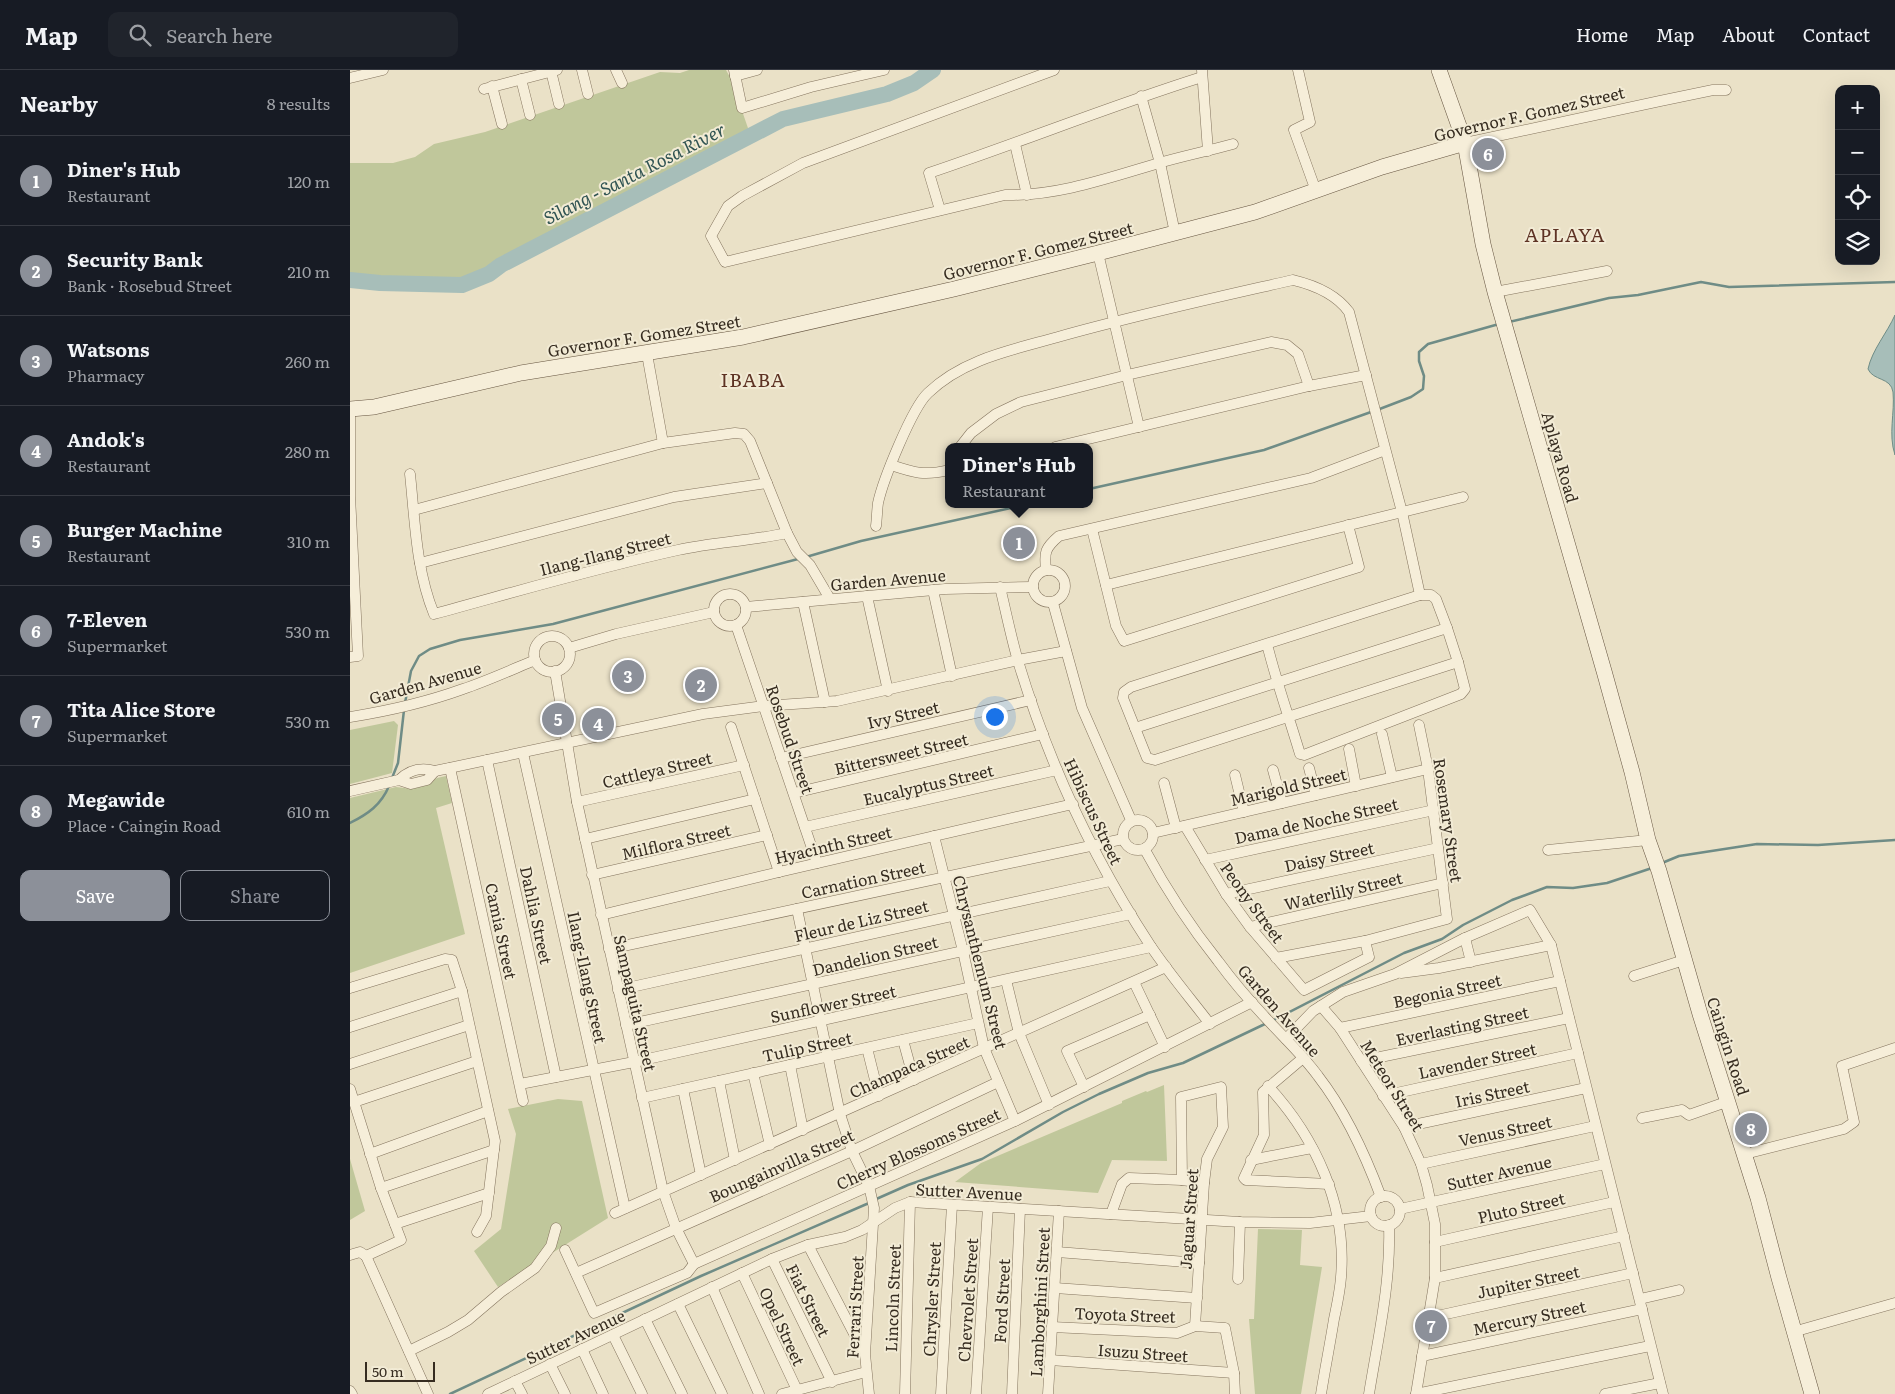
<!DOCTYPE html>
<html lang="en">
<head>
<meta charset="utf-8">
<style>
  :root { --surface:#171b24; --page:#20242c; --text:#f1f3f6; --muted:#9ea1a6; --line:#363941; --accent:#8c9099 }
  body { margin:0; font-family:Literata,serif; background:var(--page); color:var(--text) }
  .controls { position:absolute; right:15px; top:15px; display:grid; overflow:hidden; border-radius:10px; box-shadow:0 5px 20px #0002 }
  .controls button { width:45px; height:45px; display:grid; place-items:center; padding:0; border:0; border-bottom:1px solid var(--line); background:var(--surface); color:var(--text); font:25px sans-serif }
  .scale { position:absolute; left:15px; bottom:12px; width:70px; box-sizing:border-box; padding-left:5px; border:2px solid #362c20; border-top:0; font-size:14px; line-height:18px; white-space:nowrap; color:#362c20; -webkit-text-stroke:4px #f2ebd5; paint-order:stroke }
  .you { position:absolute; left:644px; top:646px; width:18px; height:18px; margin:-12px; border:4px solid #fff; border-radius:50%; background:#1a73e8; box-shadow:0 0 0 8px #1a73e833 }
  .badge { display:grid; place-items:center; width:32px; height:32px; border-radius:50%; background:var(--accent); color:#fff; font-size:16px; font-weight:700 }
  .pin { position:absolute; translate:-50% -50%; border:2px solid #fff; box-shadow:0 1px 5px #0006 }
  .popup { position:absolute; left:595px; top:373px; width:148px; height:65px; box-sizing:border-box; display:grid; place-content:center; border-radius:10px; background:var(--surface); filter:drop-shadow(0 1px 4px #0005); font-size:16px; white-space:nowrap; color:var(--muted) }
  .popup b { font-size:19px; color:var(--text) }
  .popup::after { content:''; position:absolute; left:50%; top:100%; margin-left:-10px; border:10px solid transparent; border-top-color:var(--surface) }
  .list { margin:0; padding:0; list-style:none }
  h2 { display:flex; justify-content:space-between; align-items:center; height:65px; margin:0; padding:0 20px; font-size:21px }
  h2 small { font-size:16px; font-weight:400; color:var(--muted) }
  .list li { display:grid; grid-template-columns:32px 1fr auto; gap:15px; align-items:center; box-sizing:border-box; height:90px; padding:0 20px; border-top:1px solid var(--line) }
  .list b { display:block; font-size:19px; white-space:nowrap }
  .list p { margin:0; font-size:16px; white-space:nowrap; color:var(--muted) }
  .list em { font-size:16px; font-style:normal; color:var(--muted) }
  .actions { display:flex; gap:10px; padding:15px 20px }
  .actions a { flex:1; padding:11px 0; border:1px solid var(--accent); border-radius:10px; text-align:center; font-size:18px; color:var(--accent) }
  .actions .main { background:var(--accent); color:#fff }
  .icon { flex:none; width:28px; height:28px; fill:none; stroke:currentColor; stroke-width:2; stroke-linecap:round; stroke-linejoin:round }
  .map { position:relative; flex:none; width:1545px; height:1324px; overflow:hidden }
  header { display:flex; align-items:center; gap:30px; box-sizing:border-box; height:70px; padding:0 25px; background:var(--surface); border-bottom:1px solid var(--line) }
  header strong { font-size:24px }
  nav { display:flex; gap:28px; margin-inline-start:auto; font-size:18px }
  .search { width:350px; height:45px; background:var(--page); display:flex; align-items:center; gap:12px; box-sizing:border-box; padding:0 18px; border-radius:10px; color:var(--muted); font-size:19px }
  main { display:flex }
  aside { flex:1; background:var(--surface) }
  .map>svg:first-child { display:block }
  .green { fill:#c0c79b }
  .water { fill:#a7beb9; stroke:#6f8c86 }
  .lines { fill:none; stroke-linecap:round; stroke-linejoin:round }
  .stream { stroke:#6f8c86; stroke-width:2.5 }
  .river { stroke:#a7beb9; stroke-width:16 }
  .street-casing { stroke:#84745e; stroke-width:11 }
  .secondary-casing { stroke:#665541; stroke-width:16 }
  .street { stroke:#f6eed9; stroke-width:10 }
  .secondary { stroke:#f6eed9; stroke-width:15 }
  .labels { text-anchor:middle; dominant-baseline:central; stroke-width:4; stroke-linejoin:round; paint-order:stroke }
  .street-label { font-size:16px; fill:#362c20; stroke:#f2ebd5 }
  .water-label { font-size:18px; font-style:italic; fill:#315453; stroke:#f2ebd5 }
  .quarter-label { font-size:19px; letter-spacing:1px; fill:#5e3324; stroke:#f2ebd5 }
</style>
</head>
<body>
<header>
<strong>Map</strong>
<div class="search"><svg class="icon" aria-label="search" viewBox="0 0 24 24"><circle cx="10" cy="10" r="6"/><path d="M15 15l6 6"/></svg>Search here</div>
<nav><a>Home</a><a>Map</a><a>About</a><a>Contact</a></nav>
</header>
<main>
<aside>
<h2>Nearby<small>8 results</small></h2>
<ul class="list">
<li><span class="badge">1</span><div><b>Diner's Hub</b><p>Restaurant</p></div><em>120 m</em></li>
<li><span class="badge">2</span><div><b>Security Bank</b><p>Bank · Rosebud Street</p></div><em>210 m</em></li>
<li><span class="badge">3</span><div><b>Watsons</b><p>Pharmacy</p></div><em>260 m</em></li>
<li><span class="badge">4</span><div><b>Andok's</b><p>Restaurant</p></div><em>280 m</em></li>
<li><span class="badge">5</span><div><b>Burger Machine</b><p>Restaurant</p></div><em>310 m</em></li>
<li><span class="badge">6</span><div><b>7-Eleven</b><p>Supermarket</p></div><em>530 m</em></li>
<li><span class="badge">7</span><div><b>Tita Alice Store</b><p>Supermarket</p></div><em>530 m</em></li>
<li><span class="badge">8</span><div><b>Megawide</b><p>Place · Caingin Road</p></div><em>610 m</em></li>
</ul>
<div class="actions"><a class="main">Save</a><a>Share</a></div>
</aside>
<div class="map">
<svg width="1545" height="1324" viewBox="0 0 1545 1324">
  <rect width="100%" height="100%" fill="#eae1c7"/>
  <g class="green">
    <polygon points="339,0 376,0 381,9 399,61 277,126 171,180 152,186 135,198 112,209 57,207 18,209 0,205 0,93 43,93 65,87 84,74 135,62 310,2 330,3"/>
    <polygon points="44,651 48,655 42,703 0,714 0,660"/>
    <polygon points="96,706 102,733 86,738 115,864 0,903 0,728 46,717 62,719 76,715 87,708"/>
    <polygon points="814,1015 817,1091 762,1090 748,1123 605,1112 631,1093 772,1033 772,1031 796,1021 797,1022"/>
    <polygon points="208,1029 232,1031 258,1148 148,1217 124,1181 151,1159 166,1064 158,1039"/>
    <polygon points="0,1089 15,1141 0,1150"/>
    <polygon points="908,1159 952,1160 950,1195 972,1197 951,1324 905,1324 899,1249 904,1249"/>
  </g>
  <path class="water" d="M1545 245V385C1538 364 1545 343 1543 322 1541 307 1523 311 1518 299 1522 280 1537 263 1545 245Z"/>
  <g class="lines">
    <g class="stream">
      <polyline points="1159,252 1259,228 1288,225 1351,212 1379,217 1545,212"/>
      <polyline points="1027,340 1061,327 1073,319 1074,306 1069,291 1069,282 1078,274 1149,254"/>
      <polyline points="739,419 914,380 1021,342"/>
      <polyline points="456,487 511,471 679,434"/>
      <polyline points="55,633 61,601 69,586 80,579 110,570 203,554 448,489"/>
      <polyline points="42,708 48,693 54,640"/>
      <path d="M0 753C18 744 31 735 39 716"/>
      <polyline points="1312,793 1329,786 1407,774 1468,775 1545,770"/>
      <polyline points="922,951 1054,883 1092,869 1113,855 1162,830 1197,817 1223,818 1257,813 1302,798"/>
      <polyline points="524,1130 558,1115 632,1089 713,1042 749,1024 798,1003 833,993 917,953"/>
      <polyline points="100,1324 351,1206 519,1133"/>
    </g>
    <polyline class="river" points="0,210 30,213 112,215 139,204 151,195 433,49 537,24 564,13 583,0"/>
    <defs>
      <g id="street">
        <polyline points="232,0 238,24"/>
        <polyline points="266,0 272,13"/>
        <polyline points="384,0 392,38 461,17 534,0"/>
        <path d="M704 0 453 93 392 126 378 136 361 166 375 192 655 125C708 126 758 108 809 93 833 86 858 81 883 74"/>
        <polyline points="852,0 858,81"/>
        <polyline points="948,0 960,52 944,60 966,121"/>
        <polyline points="201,1 209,34"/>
        <polyline points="385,6 407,0"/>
        <polyline points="0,8 33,0"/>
        <polyline points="171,9 180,45"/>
        <polyline points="142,16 152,54"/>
        <polyline points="134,19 207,0"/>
        <polyline points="791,26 810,93 825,163"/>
        <polyline points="1115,73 1310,31 1363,20 1376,20"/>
        <polyline points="665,74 677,125"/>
        <path d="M590 140 579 103C671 72 760 36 852 7"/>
        <polyline points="748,183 789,357"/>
        <polyline points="1145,222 1257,201"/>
        <polyline points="297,284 313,373"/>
        <polyline points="610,377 621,363 646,344 671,332 777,305 921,272 937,275 948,284 959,316"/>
        <polyline points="705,377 959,316 1016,305"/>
        <path d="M541 395C565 403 574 406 599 400"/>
        <path d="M60 404C65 451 66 500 84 544 165 522 246 498 328 480 364 472 401 471 437 463"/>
        <polyline points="64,440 313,373 385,363 394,364 400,371 437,463 447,482 460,495 480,529"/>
        <path d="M526 456C527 448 527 440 528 433 533 410 562 338 578 323 613 289 662 280 708 267 786 245 864 228 943 210 964 215 986 224 999 242L1052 442 1070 525 781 617 774 622 773 628 797 688 805 690 1108 592 1115 619 1111 624 954 685 950 684C939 647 926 611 917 574"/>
        <polyline points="742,459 766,556 774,571 1009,497 998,455"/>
        <polyline points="70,493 324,427 417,413"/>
        <circle cx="699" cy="516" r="16"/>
        <path d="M696 500C694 482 695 478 709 466L961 408 1035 380"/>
        <polyline points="756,515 1113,427"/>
        <path d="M650 517C656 542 661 567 668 591 698 691 743 788 800 875 818 902 840 928 860 954"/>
        <polyline points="583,520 602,606"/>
        <circle cx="380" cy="540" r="16"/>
        <polyline points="1070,525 1081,525 1086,529 1097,558"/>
        <polyline points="517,526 538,621"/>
        <polyline points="453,532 475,632"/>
        <polyline points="703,533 732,638 781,750"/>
        <polyline points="396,537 595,519 682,517"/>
        <polyline points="386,555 467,793"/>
        <circle cx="202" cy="584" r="18"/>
        <polyline points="219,578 266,564 364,542"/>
        <polyline points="0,587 8,586 0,426 0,339"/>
        <polyline points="205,601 227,732 313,1121 326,1158 344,1194"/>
        <path d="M0 647C38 641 77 632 113 619 137 611 161 600 185 590"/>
        <polyline points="381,657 429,802"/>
        <polyline points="785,658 1097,558 1108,592"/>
        <polyline points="1032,664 1042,707"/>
        <polyline points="999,679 1006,716"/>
        <polyline points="173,683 275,1138"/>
        <polyline points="431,688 681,630"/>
        <polyline points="137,690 206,1007"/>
        <polyline points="100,698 173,1031"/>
        <polyline points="959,698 966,725"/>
        <polyline points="923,700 932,733"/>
        <polyline points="885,705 894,742"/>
        <path d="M49 710C60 699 71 697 85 701L353 644 414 636 487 631 668 590 716 581"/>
        <polyline points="814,713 826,758"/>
        <polyline points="0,721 49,710 61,714 77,710 85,701"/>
        <polyline points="444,723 693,664"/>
        <polyline points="227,732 394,695"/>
        <circle cx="788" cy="765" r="15"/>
        <polyline points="835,756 876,824 900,857 954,920 1019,887 1015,871"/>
        <polyline points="455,757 707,700"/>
        <polyline points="803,763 1078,699"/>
        <polyline points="584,766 613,881 634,978 665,1051"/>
        <polyline points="235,769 405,729"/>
        <path d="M795 780C816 819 840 856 868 891 882 910 898 929 914 946 932 966 952 984 968 1006 996 1042 1015 1084 1031 1127"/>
        <polyline points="1198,780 1298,770"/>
        <polyline points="855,790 1084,740"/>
        <polyline points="242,805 417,765"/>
        <polyline points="876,824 1088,778"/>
        <polyline points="447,839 490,1044 502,1081 519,1116 524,1138 515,1284 519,1324"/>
        <polyline points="251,845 429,802 723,734"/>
        <polyline points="900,857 1093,813"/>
        <polyline points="1115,868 1121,892"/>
        <polyline points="259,879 773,769"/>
        <polyline points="926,888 1015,871 1097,849 1078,699 1069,655"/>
        <polyline points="1051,903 1089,898 1201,875"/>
        <polyline points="1284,906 1334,890"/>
        <polyline points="656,910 669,963 699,1035"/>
        <polyline points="784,912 815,977"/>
        <polyline points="0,918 95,889 102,890 112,921 145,1071 136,1146 127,1162"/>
        <polyline points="268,920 760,811"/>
        <polyline points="971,936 990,958 1054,1057 1071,1094 1077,1115 1085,1154 1085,1208 1066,1324"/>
        <polyline points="276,955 781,844"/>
        <polyline points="0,957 112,921"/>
        <polyline points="990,958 1210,911"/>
        <polyline points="936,969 963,941 993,922 1045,904 1115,868 1180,840 1201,875 1313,1324"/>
        <polyline points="553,970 564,1010"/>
        <polyline points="517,978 529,1026"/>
        <polyline points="953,988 913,1022 914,1065 894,1108 896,1110 979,1114"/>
        <polyline points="1011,991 1219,948"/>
        <polyline points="0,994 119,955"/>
        <polyline points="440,995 453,1060"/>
        <polyline points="403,1003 420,1075"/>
        <polyline points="369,1011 385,1090"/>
        <polyline points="170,1014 284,992 801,877"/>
        <path d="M918 1016C966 1068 997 1136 991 1207 990 1221 987 1235 984 1249 980 1274 975 1299 971 1324"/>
        <polyline points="734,1017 717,981 800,945"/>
        <polyline points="0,1019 31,1118 51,1170 16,1186"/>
        <polyline points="333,1019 351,1105"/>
        <polyline points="1033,1026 1228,983"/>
        <polyline points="292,1028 628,953"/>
        <polyline points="4,1032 127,991"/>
        <polyline points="1292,1048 1332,1040 1339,1045 1379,1031"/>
        <polyline points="1054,1057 1236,1018"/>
        <polyline points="20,1084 138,1041"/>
        <polyline points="1395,1084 1494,1059 1504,1052 1492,996 1545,978"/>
        <polyline points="901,1090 962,1078"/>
        <polyline points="1071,1094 1245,1056"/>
        <polyline points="832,1110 831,1027 871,1017 873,1057 857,1089 854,1113 845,1256"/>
        <polyline points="31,1118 144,1080"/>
        <circle cx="1035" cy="1141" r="15"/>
        <polyline points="1050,1139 1255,1094"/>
        <polyline points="265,1143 816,897"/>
        <polyline points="761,1144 772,1114 779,1108 832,1110 854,1113"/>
        <polyline points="45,1154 139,1123"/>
        <polyline points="1085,1172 1264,1132"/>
        <polyline points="458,1175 514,1283"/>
        <polyline points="215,1180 244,1243 337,1203 344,1194 665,1051 902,932"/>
        <polyline points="707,1182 849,1193"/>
        <polyline points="0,1185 10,1182 16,1186"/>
        <polyline points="16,1186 78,1324"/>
        <polyline points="422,1189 482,1312"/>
        <polyline points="226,1203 502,1081 648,1012"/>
        <polyline points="392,1203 447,1320"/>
        <polyline points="1085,1208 1274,1166"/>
        <polyline points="888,1209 890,1152"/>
        <polyline points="362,1217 409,1324"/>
        <polyline points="705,1218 847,1228"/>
        <polyline points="1290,1229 1329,1220"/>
        <polyline points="328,1234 372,1324"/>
        <polyline points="1078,1248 1283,1203"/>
        <polyline points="295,1249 332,1324"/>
        <polyline points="702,1257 827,1263 845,1256 875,1258 884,1303 885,1324"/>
        <polyline points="1443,1262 1545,1233"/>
        <polyline points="263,1265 292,1324"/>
        <polyline points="232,1279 253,1324"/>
        <polyline points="59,1281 98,1262 118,1250 151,1222 185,1198 201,1176 206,1158"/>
        <polyline points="1072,1286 1292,1239"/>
        <polyline points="700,1290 884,1303"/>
        <polyline points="200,1294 215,1324"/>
        <polyline points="165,1311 172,1324"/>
        <polyline points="0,1321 2,1324"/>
        <polyline points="138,1324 422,1189 458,1175 495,1167 512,1160 545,1138 560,1132 890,1152 960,1153 1021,1146"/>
        <polyline points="432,1324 516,1302"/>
        <polyline points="555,1324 560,1132"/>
        <polyline points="591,1324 602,1135"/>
        <polyline points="626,1324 638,1137"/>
        <polyline points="662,1324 670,1139"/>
        <polyline points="698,1324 709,1141"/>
        <path d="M1019 1324C1028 1268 1041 1213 1039 1155"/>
        <polyline points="1066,1324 1300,1276"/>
        <polyline points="1255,1324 1310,1313"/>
      </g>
      <g id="secondary">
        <polyline points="1089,0 1115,73 1133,174 1145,222 1254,601 1282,702 1298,770 1309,801 1350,944 1408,1128 1429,1208 1462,1324"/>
        <polyline points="0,339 24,337 171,303 393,267 604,219 748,183 905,142 1032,97 1115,73"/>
      </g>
    </defs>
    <use href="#street" class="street-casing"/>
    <use href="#secondary" class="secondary-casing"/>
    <use href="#street" class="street"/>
    <use href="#secondary" class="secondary"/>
  </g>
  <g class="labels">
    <g class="street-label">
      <text transform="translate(1179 43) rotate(-13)">Governor F. Gomez Street</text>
      <text transform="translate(688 180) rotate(-14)">Governor F. Gomez Street</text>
      <text transform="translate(294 265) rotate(-9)">Governor F. Gomez Street</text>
      <text transform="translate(1211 387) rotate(74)">Aplaya Road</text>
      <text transform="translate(255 483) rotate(-14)">Ilang-Ilang Street</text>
      <text transform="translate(538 509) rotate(-5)">Garden Avenue</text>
      <text transform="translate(75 612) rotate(-16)">Garden Avenue</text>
      <text transform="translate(553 644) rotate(-13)">Ivy Street</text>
      <text transform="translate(441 669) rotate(71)">Rosebud Street</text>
      <text transform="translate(551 683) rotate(-13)">Bittersweet Street</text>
      <text transform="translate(307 699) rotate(-13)">Cattleya Street</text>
      <text transform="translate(578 714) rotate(-13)">Eucalyptus Street</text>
      <text transform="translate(938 716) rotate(-13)">Marigold Street</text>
      <text transform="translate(744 741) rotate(65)">Hibiscus Street</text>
      <text transform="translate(966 750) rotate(-12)">Dama de Noche Street</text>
      <text transform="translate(1099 750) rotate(82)">Rosemary Street</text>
      <text transform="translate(326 771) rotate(-13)">Milflora Street</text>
      <text transform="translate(483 774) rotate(-13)">Hyacinth Street</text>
      <text transform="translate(979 786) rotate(-12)">Daisy Street</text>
      <text transform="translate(513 809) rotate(-12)">Carnation Street</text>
      <text transform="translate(993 820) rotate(-13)">Waterlily Street</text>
      <text transform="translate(903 832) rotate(54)">Peony Street</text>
      <text transform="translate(187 845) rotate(78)">Dahlia Street</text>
      <text transform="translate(511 850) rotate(-13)">Fleur de Liz Street</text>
      <text transform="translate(152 861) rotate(78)">Camia Street</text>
      <text transform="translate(525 885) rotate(-13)">Dandelion Street</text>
      <text transform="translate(631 892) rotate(76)">Chrysanthemum Street</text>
      <text transform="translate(238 907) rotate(78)">Ilang-Ilang Street</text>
      <text transform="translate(1097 920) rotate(-12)">Begonia Street</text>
      <text transform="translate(286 933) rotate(77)">Sampaguita Street</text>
      <text transform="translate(483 933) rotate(-12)">Sunflower Street</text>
      <text transform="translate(930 940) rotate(49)">Garden Avenue</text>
      <text transform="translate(1112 955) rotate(-12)">Everlasting Street</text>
      <text transform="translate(457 976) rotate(-12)">Tulip Street</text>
      <text transform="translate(1379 976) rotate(72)">Caingin Road</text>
      <text transform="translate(1127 990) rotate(-12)">Lavender Street</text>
      <text transform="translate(559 996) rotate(-24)">Champaca Street</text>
      <text transform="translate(1043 1015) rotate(58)">Meteor Street</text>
      <text transform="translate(1142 1023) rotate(-12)">Iris Street</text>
      <text transform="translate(1155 1060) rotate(-12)">Venus Street</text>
      <text transform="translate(568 1078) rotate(-24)">Cherry Blossoms Street</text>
      <text transform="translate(431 1095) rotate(-24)">Boungainvilla Street</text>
      <text transform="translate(1149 1102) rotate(-13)">Sutter Avenue</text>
      <text transform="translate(619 1121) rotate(3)">Sutter Avenue</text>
      <text transform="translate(1171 1137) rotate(-13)">Pluto Street</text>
      <text transform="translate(838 1149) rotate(-86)">Jaguar Street</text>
      <text transform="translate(1178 1211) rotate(-12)">Jupiter Street</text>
      <text transform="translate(542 1228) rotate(-88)">Lincoln Street</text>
      <text transform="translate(581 1229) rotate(-87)">Chrysler Street</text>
      <text transform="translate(459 1230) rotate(64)">Fiat Street</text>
      <text transform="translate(617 1230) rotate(-86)">Chevrolet Street</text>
      <text transform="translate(651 1231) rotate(-87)">Ford Street</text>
      <text transform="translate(689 1232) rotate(-87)">Lamborghini Street</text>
      <text transform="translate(504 1237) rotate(-87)">Ferrari Street</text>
      <text transform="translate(775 1244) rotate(2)">Toyota Street</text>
      <text transform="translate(1179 1247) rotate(-12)">Mercury Street</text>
      <text transform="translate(433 1256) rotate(65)">Opel Street</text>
      <text transform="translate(225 1266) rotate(-25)">Sutter Avenue</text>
      <text transform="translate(793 1282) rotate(4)">Isuzu Street</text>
    </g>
    <g class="water-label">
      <text transform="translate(284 103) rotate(-27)">Silang - Santa Rosa River</text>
    </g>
    <g class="quarter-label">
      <text x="1215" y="164">APLAYA</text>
      <text x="403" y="309">IBABA</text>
    </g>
  </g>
</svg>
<div class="controls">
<button>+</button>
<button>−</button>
<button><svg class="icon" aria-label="locate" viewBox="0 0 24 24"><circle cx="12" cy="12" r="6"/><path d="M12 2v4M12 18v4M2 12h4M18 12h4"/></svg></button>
<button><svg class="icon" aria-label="layers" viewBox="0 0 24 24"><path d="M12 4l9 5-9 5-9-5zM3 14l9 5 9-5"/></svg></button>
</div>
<div class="scale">50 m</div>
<div class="you"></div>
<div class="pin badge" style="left:669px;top:473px">1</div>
<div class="popup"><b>Diner's Hub</b>Restaurant</div>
<div class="pin badge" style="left:351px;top:615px">2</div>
<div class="pin badge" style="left:278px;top:606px">3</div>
<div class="pin badge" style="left:248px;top:654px">4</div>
<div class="pin badge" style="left:208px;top:649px">5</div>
<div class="pin badge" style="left:1138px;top:84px">6</div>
<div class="pin badge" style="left:1081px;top:1256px">7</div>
<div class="pin badge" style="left:1401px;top:1059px">8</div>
</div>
</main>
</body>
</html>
